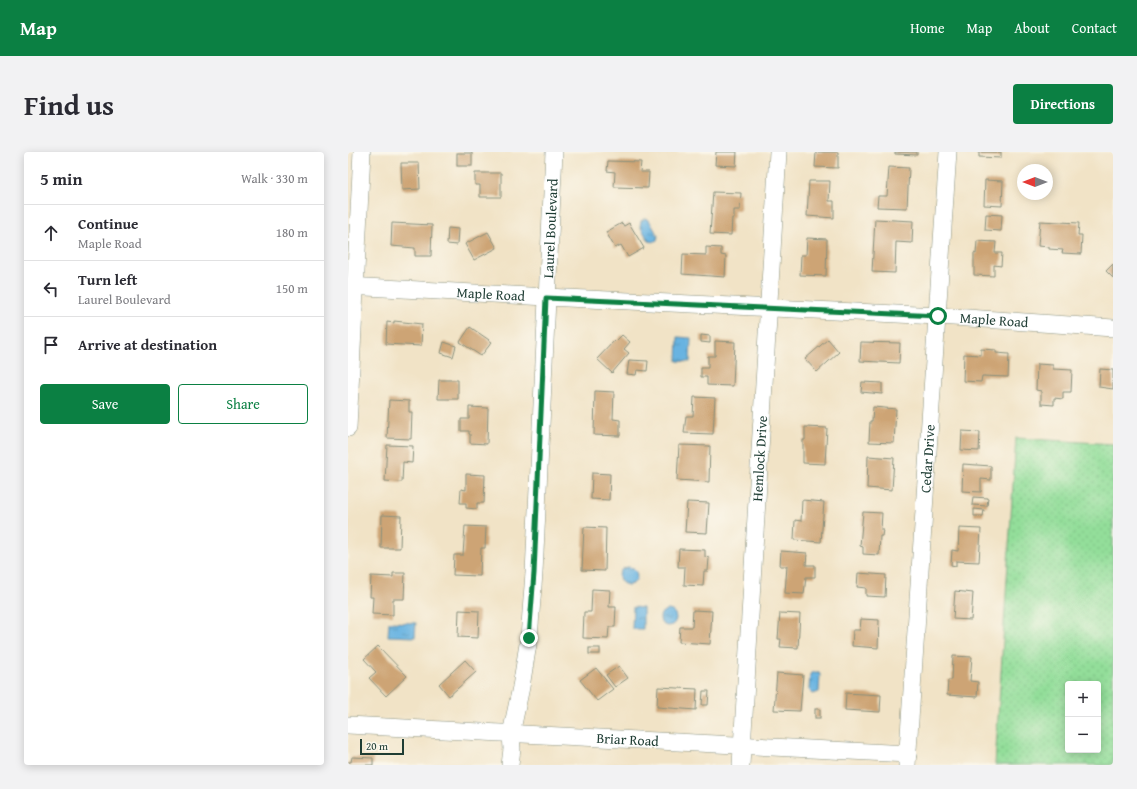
<!DOCTYPE html>
<html lang="en">
<head>
<meta charset="utf-8">
<style>
  :root { --surface:#fff; --page:#f2f2f3; --text:#2b2b33; --muted:#7c7c81; --line:#e1e1e2; --accent:#0b8043 }
  body { margin:0; font-family:"Gentium Book Plus",serif; background:var(--page); color:var(--text) }
  .controls { position:absolute; right:12px; bottom:12px; display:grid; overflow:hidden; border-radius:4px; box-shadow:0 2px 10px #0003 }
  .controls button { width:36px; height:36px; display:grid; place-items:center; padding:0; border:0; border-bottom:1px solid var(--line); background:var(--surface); color:var(--text); font:20px sans-serif }
  .compass { position:absolute; left:669px; top:12px; width:36px; height:36px; border-radius:50%; background:var(--surface); box-shadow:0 2px 10px #0003; rotate:270deg }
  .scale { position:absolute; left:12px; bottom:10px; width:44px; box-sizing:border-box; padding-left:4px; border:2px solid #1f3d34; border-top:0; font-size:11px; line-height:14px; white-space:nowrap; color:#1f3d34; -webkit-text-stroke:3px #fbf7ec; paint-order:stroke }
  .stop { position:absolute; width:12px; height:12px; margin:-9px; border:3px solid #0b8043; border-radius:50%; background:#fff }
  .stop.end { background:#0b8043; border-color:#fff; box-shadow:0 1px 4px #0008 }
  .list { margin:0; padding:0; list-style:none }
  h2 { display:flex; justify-content:space-between; align-items:center; height:52px; margin:0; padding:0 16px; font-size:17px }
  h2 small { font-size:13px; font-weight:400; color:var(--muted) }
  .list li { display:grid; grid-template-columns:26px 1fr auto; gap:12px; align-items:center; box-sizing:border-box; height:56px; padding:0 16px; border-top:1px solid var(--line) }
  .list b { display:block; font-size:15px; white-space:nowrap }
  .list p { margin:0; font-size:13px; white-space:nowrap; color:var(--muted) }
  .list em { font-size:13px; font-style:normal; color:var(--muted) }
  .actions { display:flex; gap:8px; padding:12px 16px }
  .actions a { flex:1; padding:9px 0; border:1px solid var(--accent); border-radius:4px; text-align:center; font-size:14px; color:var(--accent) }
  .actions .main { background:var(--accent); color:#fff }
  .icon { flex:none; width:22px; height:22px; fill:none; stroke:currentColor; stroke-width:2; stroke-linecap:round; stroke-linejoin:round }
  .map { position:relative; flex:none; width:765px; height:613px; overflow:hidden; border-radius:4px }
  header { display:flex; align-items:center; gap:24px; box-sizing:border-box; height:56px; padding:0 20px; background:var(--accent); color:#fff }
  header strong { font-size:19px }
  nav { display:flex; gap:22px; margin-inline-start:auto; font-size:14px }
  .intro { display:flex; align-items:center; justify-content:space-between; box-sizing:border-box; height:96px; padding:0 24px }
  h1 { margin:0; font-size:28px }
  .button { padding:10px 18px; border-radius:4px; background:var(--accent); color:#fff; font-size:14px; font-weight:700 }
  main { display:flex; gap:24px; padding:0 24px }
  aside { flex:1; background:var(--surface); border-radius:4px; box-shadow:0 2px 10px #0003 }
  .map>svg:first-child { display:block }
  .park { fill:url(#park-dots); stroke:#598e67; fill-rule:evenodd }
  .water { fill:url(#water-ripples); stroke:#44788a }
  .building { fill:#cda474 }
  .lines { fill:none; stroke-linecap:round; stroke-linejoin:round }
  .street-casing { stroke:#88907d; stroke-width:18 }
  .street { stroke:#fff; stroke-width:17 }
  .route { stroke:#0b8043; stroke-width:5 }
  .labels { text-anchor:middle; dominant-baseline:central; stroke-width:3.5; stroke-linejoin:round; paint-order:stroke }
  .street-label { font-size:14px; fill:#1f3d34; stroke:#fbf7ec }
</style>
</head>
<body>
<header>
<strong>Map</strong>
<nav><a>Home</a><a>Map</a><a>About</a><a>Contact</a></nav>
</header>
<div class="intro"><h1>Find us</h1><a class="button">Directions</a></div>
<main>
<aside>
<h2>5 min<small>Walk · 330 m</small></h2>
<ul class="list">
<li><svg class="icon" aria-label="ahead" viewBox="0 0 24 24"><path d="M12 20V5M6 11l6-6 6 6"/></svg><div><b>Continue</b><p>Maple Road</p></div><em>180 m</em></li>
<li><svg class="icon" aria-label="left" viewBox="0 0 24 24"><path d="M17 20v-9H6M10 6l-5 5 5 5"/></svg><div><b>Turn left</b><p>Laurel Boulevard</p></div><em>150 m</em></li>
<li><svg class="icon" aria-label="arrive" viewBox="0 0 24 24"><path d="M6 21V4h12l-3 4 3 4H6"/></svg><div><b>Arrive at destination</b></div></li>
</ul>
<div class="actions"><a class="main">Save</a><a>Share</a></div>
</aside>
<div class="map">
<svg width="765" height="613" viewBox="0 0 765 613">
  <defs>
    <pattern id="park-dots" width="8" height="8" patternUnits="userSpaceOnUse"><rect width="8" height="8" fill="#93de9a"/><path d="M2 2h.1M6 6h.1" fill="none" stroke="#7ebf85" stroke-width="1.8" stroke-linecap="round"/></pattern>
    <pattern id="water-ripples" width="26" height="14" patternUnits="userSpaceOnUse"><rect width="26" height="14" fill="#68b3e1"/><path d="M2 4q2-2 4 0t4 0M15 11q2-2 4 0t4 0" fill="none" stroke="#5593b7"/></pattern>
  </defs>
  <rect width="100%" height="100%" fill="#fbf7ec"/>
  <filter id="ink" filterUnits="userSpaceOnUse"><feTurbulence type="fractalNoise" baseFrequency=".025" numOctaves="2"/><feDisplacementMap in="SourceGraphic" scale="8" xChannelSelector="R" yChannelSelector="G"/><feConvolveMatrix kernelMatrix="1 2 1 2 8 2 1 2 1" color-interpolation-filters="sRGB"/></filter>
  <filter id="wash" filterUnits="userSpaceOnUse"><feTurbulence type="fractalNoise" baseFrequency=".012" numOctaves="4" result="noise"/><feDisplacementMap in="SourceGraphic" scale="16" xChannelSelector="R" yChannelSelector="G"/><feGaussianBlur stdDeviation="0.9" result="paint"/><feColorMatrix in="noise" values="0 0 0 0 0 0 0 0 0 0 0 0 0 0 0 0 0 1.4 0 .05"/><feComposite in="paint" operator="in"/></filter>
  <g filter="url(#wash)">
    <rect width="100%" height="100%" fill="#f1e3c6"/>
    <path class="park" d="M668 286 765 292V613H647ZM720 532H750V598H720Z"/>
    <g class="water">
      <polygon points="297,66 301,68 310,84 309,88 305,90 301,89 292,74 293,69"/>
      <polygon points="330,185 343,186 342,210 329,209"/>
      <circle cx="280" cy="424" r="9"/>
      <polygon points="285,455 295,456 295,477 284,477"/>
      <circle cx="320" cy="466" r="8"/>
      <polygon points="41,470 68,471 67,485 40,484"/>
      <polygon points="465,520 470,520 472,522 471,540 465,542 461,538 462,522"/>
    </g>
    <g id="blocks">
      <g class="building">
        <polygon points="368,0 389,0 388,14 367,13"/>
        <polygon points="468,0 490,0 490,16 467,15"/>
        <polygon points="547,0 569,0 569,3 547,2"/>
        <polygon points="631,0 653,0 653,6 631,5"/>
        <rect x="109" y="1" width="15" height="13"/>
        <polygon points="260,9 293,10 292,20 301,20 300,36 266,35 267,20 259,19"/>
        <polygon points="53,11 71,11 72,37 54,38"/>
        <polygon points="541,15 561,16 559,56 529,55 530,44 539,44"/>
        <polygon points="127,21 153,21 153,45 132,45 132,33 127,33"/>
        <polygon points="637,28 655,29 654,54 636,53"/>
        <polygon points="461,29 482,29 481,49 486,49 486,66 459,64"/>
        <polygon points="365,40 393,41 392,58 386,58 386,66 384,66 383,83 362,82"/>
        <polygon points="638,62 654,63 653,79 637,78"/>
        <polygon points="527,67 565,69 564,91 548,90 547,121 524,120"/>
        <polygon points="692,69 731,71 730,83 734,83 733,102 714,101 715,98 701,97 701,95 690,94"/>
        <polygon points="44,71 84,73 83,104 67,104 67,96 43,94"/>
        <polygon points="274,71 276,74 281,71 296,96 280,105 273,93 267,96 258,80"/>
        <polygon points="100,76 110,77 109,93 99,92"/>
        <polygon points="140,80 149,96 126,108 117,92"/>
        <polygon points="459,86 479,87 478,124 452,123 453,103 458,103"/>
        <polygon points="629,89 648,90 647,101 654,101 653,114 646,113 646,124 626,123 626,101 628,102"/>
        <polygon points="358,95 373,96 373,103 378,104 377,125 334,122 335,102 358,103"/>
        <polygon points="765,112 765,126 758,119"/>
        <polygon points="46,169 74,172 73,194 38,192 39,170 46,171"/>
        <polygon points="122,175 144,190 133,204 112,190"/>
        <polygon points="274,183 282,190 276,197 281,201 264,221 249,207 267,188 268,189"/>
        <polygon points="353,183 362,184 362,191 353,190"/>
        <polygon points="480,187 491,200 469,220 457,207"/>
        <polygon points="367,189 387,190 385,234 359,233 359,225 353,225 353,216 360,216 360,204 367,204"/>
        <polygon points="96,190 108,194 105,205 93,201"/>
        <polygon points="513,190 552,191 551,211 512,209"/>
        <polygon points="633,197 648,198 648,201 661,202 660,225 634,224 633,230 615,229 616,202 633,203"/>
        <polygon points="281,208 300,209 299,219 289,218 288,223 279,222"/>
        <polygon points="689,212 705,213 705,217 724,218 723,240 715,240 715,247 706,246 706,253 693,252 693,239 688,238"/>
        <polygon points="752,217 765,218 765,237 751,235"/>
        <polygon points="91,228 110,228 110,247 90,247"/>
        <polygon points="514,230 534,231 534,242 513,240"/>
        <polygon points="247,239 266,240 265,267 272,268 272,284 246,283"/>
        <polygon points="346,245 367,246 365,282 336,281 338,264 345,264"/>
        <polygon points="41,248 61,249 61,260 64,260 63,287 39,286"/>
        <polygon points="121,255 140,256 139,292 122,291 122,282 121,282 121,279 113,279 113,267 121,267"/>
        <polygon points="525,255 548,257 546,291 521,290 522,269 524,269"/>
        <polygon points="457,275 479,276 477,312 455,311 455,288 457,288"/>
        <polygon points="614,279 632,280 631,299 613,298"/>
        <polygon points="39,293 65,294 64,311 55,310 54,330 37,329"/>
        <polygon points="331,293 362,294 361,330 329,328"/>
        <polygon points="520,304 546,306 544,338 519,336"/>
        <polygon points="615,312 643,314 643,328 633,327 633,340 614,339"/>
        <polygon points="244,321 262,322 261,348 243,347"/>
        <polygon points="118,322 137,323 136,351 129,351 129,357 118,356 118,351 112,351 113,337 118,338"/>
        <polygon points="625,345 640,346 639,354 624,353"/>
        <polygon points="454,348 476,350 473,390 446,388 447,368 453,369"/>
        <polygon points="339,350 361,351 359,381 337,380"/>
        <polygon points="626,357 636,358 635,364 626,364"/>
        <polygon points="515,360 534,361 533,378 535,378 534,384 532,384 531,403 515,402 515,395 512,394"/>
        <polygon points="34,363 53,364 52,396 33,396"/>
        <polygon points="117,374 138,375 137,396 133,396 132,424 105,423 106,403 115,403"/>
        <polygon points="236,375 258,376 257,419 234,418"/>
        <polygon points="611,376 633,377 631,410 608,409 608,414 603,413 604,398 610,399"/>
        <polygon points="331,397 357,398 357,405 361,406 360,419 356,419 355,434 336,433 337,415 330,415"/>
        <polygon points="433,399 459,401 458,413 467,413 467,425 458,425 456,442 437,441 439,414 432,414"/>
        <polygon points="45,421 57,421 56,447 45,447 45,463 24,462 25,445 22,445 23,424 45,425"/>
        <polygon points="510,421 538,423 537,445 518,444 518,436 509,435"/>
        <polygon points="244,437 262,438 261,455 268,455 267,475 261,475 260,487 235,486 236,460 243,460"/>
        <polygon points="607,439 625,441 623,468 605,467"/>
        <polygon points="111,458 131,459 130,486 110,485"/>
        <polygon points="345,458 364,459 362,492 331,490 332,475 344,475"/>
        <polygon points="432,461 452,462 450,496 432,495 433,487 430,487"/>
        <polygon points="513,467 531,468 530,496 504,494 505,478 512,478"/>
        <polygon points="30,494 59,524 38,544 21,526 28,520 16,507"/>
        <rect x="241" y="496" width="11" height="6"/>
        <polygon points="605,504 624,505 622,529 630,530 629,545 599,543 600,528 604,528"/>
        <polygon points="117,508 128,520 101,544 91,532"/>
        <polygon points="271,514 280,526 267,535 258,523"/>
        <polygon points="248,516 265,537 249,549 232,528"/>
        <polygon points="429,521 455,523 452,559 426,558"/>
        <polygon points="310,535 349,537 348,558 309,555"/>
        <polygon points="355,539 361,539 360,553 354,553"/>
        <polygon points="498,541 533,543 532,560 497,558"/>
        <rect x="467" y="557" width="5" height="9"/>
        <polygon points="4,605 25,606 25,613 0,613 0,610 3,610"/>
      </g>
    </g>
  </g>
  <g filter="url(#ink)">
    <use href="#blocks" fill-opacity="0" stroke="#88907d" stroke-width="1"/>
    <g class="lines">
      <defs>
        <g id="street">
          <path id="s1" d="M0 134 198 145 590 164 765 176"/>
          <polyline points="0,276 14,0"/>
          <path id="s2" d="M0 573 560 602"/>
          <path id="s3" d="M162 613 164 597 163 582 173 535 181 486 186 421 206 0"/>
          <path id="s4" d="M393 613 430 0"/>
          <path id="s5" d="M559 613 600 0"/>
        </g>
      </defs>
      <use href="#street" class="street-casing"/>
      <use href="#street" class="street"/>
    </g>
  </g>
  <g class="lines" filter="url(#ink)">
    <polyline class="route" points="181,486 186,421 198,146 590,164"/>
  </g>
  <g class="labels">
    <g class="street-label">
      <text stroke="none"><textPath href="#s3" startOffset="539">Laurel Boulevard</textPath></text>
      <text stroke="none"><textPath href="#s1" startOffset="143">Maple Road</textPath></text>
      <text stroke="none"><textPath href="#s1" startOffset="647">Maple Road</textPath></text>
      <text stroke="none"><textPath href="#s4" startOffset="307">Hemlock Drive</textPath></text>
      <text stroke="none"><textPath href="#s5" startOffset="307">Cedar Drive</textPath></text>
      <text stroke="none"><textPath href="#s2" startOffset="280">Briar Road</textPath></text>
    </g>
  </g>
</svg>
<div class="controls">
<button>+</button>
<button>−</button>
</div>
<svg class="compass" viewBox="-18 -18 36 36"><path d="M0-13l5 13h-10z" fill="#e53935"/><path d="M0 13l5-13h-10z" fill="#7c7c81"/></svg>
<div class="scale">20 m</div>
<div class="stop" style="left:590px;top:164px"></div>
<div class="stop end" style="left:181px;top:486px"></div>
</div>
</main>
</body>
</html>
